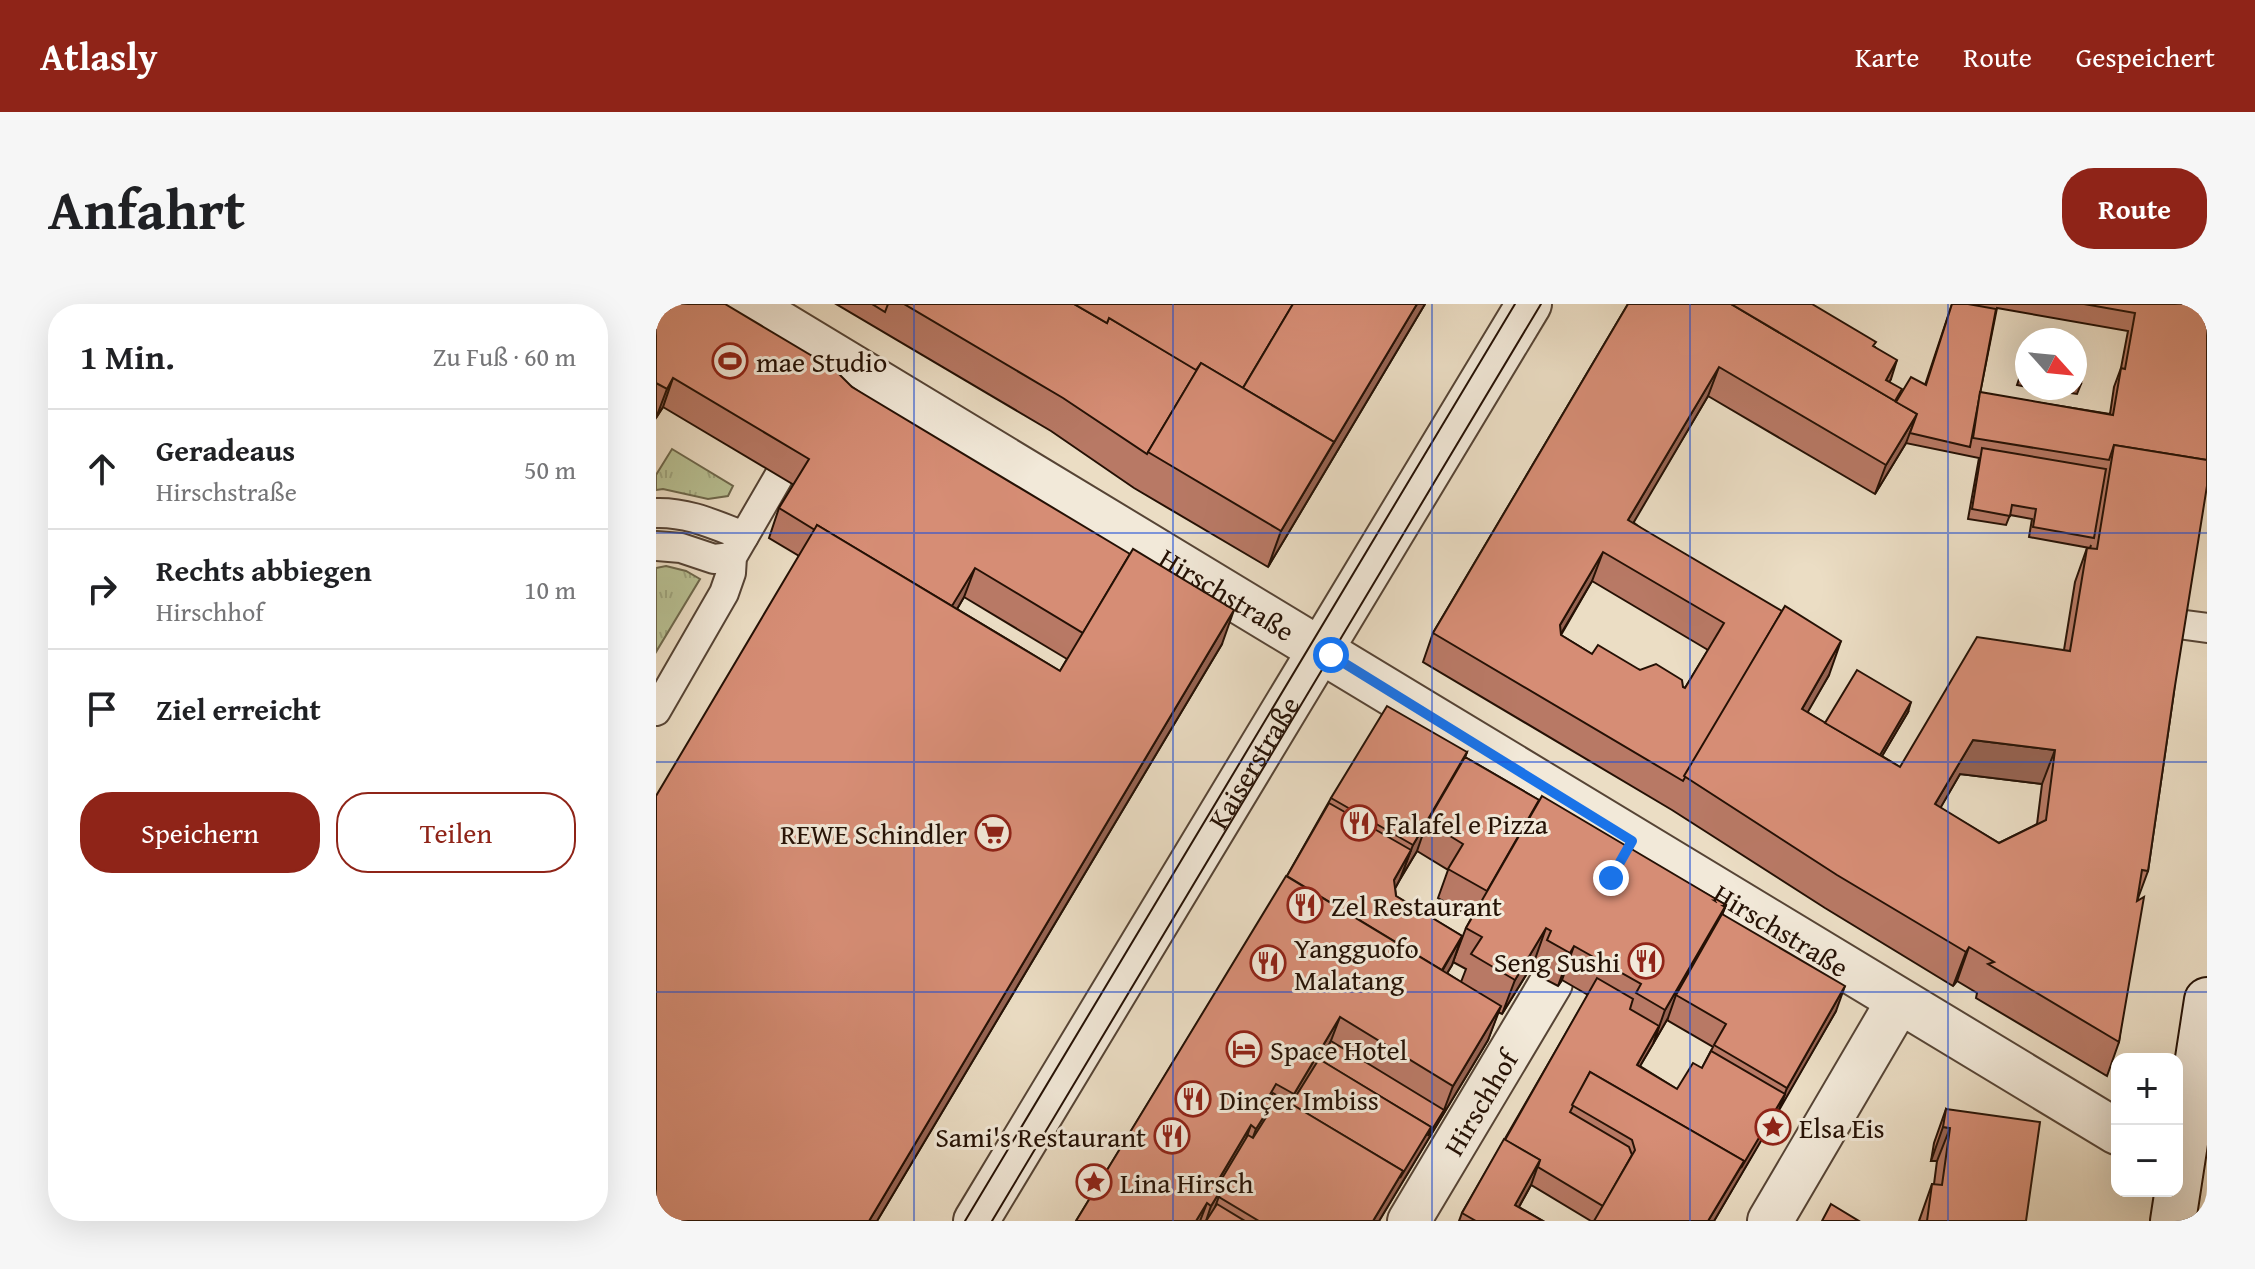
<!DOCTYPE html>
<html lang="de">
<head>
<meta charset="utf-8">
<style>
  :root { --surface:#fff; --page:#f6f6f6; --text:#202124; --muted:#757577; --line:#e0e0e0; --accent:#8f2418 }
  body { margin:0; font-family:"Gentium Book Plus",serif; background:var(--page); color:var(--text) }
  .controls { position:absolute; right:24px; bottom:24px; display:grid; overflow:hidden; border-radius:16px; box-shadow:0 8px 32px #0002 }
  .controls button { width:72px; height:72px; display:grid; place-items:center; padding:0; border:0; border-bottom:2px solid var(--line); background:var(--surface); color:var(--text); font:40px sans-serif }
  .compass { position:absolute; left:1359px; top:24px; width:72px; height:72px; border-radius:50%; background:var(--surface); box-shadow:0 8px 32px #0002; rotate:117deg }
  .stop { position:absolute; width:24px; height:24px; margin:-18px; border:6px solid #1a73e8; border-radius:50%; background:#fff }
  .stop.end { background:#1a73e8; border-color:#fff; box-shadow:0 2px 8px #0008 }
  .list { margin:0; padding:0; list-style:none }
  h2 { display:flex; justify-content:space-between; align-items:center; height:104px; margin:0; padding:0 32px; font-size:34px }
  h2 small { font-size:26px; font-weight:400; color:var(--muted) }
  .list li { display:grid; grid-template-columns:52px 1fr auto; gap:24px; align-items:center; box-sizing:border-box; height:120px; padding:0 32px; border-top:2px solid var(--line) }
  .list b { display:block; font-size:30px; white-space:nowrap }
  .list p { margin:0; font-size:26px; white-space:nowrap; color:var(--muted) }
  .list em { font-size:26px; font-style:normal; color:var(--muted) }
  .actions { display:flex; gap:16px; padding:24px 32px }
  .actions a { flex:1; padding:18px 0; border:2px solid var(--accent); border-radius:32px; text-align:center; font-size:28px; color:var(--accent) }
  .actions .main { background:var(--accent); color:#fff }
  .icon { flex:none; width:44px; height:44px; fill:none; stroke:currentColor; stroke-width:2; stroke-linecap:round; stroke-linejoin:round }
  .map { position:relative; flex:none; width:1551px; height:917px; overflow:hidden; border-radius:32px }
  header { display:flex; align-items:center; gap:48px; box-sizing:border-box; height:112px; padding:0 40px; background:var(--accent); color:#fff }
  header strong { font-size:38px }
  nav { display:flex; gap:44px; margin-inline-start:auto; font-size:28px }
  .intro { display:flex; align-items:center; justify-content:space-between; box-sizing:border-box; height:192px; padding:0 48px }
  h1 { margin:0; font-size:56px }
  .button { padding:20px 36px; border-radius:32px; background:var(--accent); color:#fff; font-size:28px; font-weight:700 }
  main { display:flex; gap:48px; padding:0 48px }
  aside { flex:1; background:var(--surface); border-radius:32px; box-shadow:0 8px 32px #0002 }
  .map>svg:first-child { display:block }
  .grass { fill:url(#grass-tufts); stroke:#6e684c; stroke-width:2 }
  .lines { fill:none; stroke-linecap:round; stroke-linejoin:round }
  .service-casing { stroke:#564435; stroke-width:32 }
  .pedestrian-casing { stroke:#564435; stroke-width:46 }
  .minor-casing { stroke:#564435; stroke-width:48 }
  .secondary-casing { stroke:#251105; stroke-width:48 }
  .service { stroke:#f2e9d9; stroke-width:28 }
  .pedestrian { stroke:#f2e9d9; stroke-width:42 }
  .minor { stroke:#f2e9d9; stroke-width:44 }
  .secondary { stroke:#f2e9d9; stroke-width:44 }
  .tram { stroke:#251105; stroke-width:2 }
  .wall { fill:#b87965; stroke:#251105; stroke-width:2; fill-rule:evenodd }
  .shaded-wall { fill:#966352; stroke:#251105; stroke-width:2 }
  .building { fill:#d68d75; stroke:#251105; stroke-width:2; fill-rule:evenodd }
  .route { stroke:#1a73e8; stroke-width:10 }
  .grid { fill:none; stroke:#1d4ed8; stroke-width:2; stroke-opacity:0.55 }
  .labels { text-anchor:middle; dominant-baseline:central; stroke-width:6; stroke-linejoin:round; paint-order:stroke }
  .poi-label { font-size:28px; fill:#251105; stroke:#f2e9d9; text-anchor:start }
  .street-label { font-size:28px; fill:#251105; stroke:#f2e9d9 }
</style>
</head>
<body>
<header>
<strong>Atlasly</strong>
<nav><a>Karte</a><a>Route</a><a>Gespeichert</a></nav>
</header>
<div class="intro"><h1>Anfahrt</h1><a class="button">Route</a></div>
<main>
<aside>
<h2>1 Min.<small>Zu Fuß · 60 m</small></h2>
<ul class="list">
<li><svg class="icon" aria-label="ahead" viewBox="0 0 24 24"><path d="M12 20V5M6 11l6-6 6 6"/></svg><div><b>Geradeaus</b><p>Hirschstraße</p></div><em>50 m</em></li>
<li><svg class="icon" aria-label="right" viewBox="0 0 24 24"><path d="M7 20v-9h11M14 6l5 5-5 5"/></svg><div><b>Rechts abbiegen</b><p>Hirschhof</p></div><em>10 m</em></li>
<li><svg class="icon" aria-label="arrive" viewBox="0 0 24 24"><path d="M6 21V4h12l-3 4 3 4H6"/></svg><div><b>Ziel erreicht</b></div></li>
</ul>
<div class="actions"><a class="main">Speichern</a><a>Teilen</a></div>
</aside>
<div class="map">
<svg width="1551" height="917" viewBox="0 0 1551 917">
  <defs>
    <pattern id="grass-tufts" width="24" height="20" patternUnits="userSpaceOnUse" patternTransform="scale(2)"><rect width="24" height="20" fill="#b8c093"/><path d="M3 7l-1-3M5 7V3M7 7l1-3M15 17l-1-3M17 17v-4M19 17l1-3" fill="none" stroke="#9ea47d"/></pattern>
  </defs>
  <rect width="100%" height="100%" fill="#ebddc4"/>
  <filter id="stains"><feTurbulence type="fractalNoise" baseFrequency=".0025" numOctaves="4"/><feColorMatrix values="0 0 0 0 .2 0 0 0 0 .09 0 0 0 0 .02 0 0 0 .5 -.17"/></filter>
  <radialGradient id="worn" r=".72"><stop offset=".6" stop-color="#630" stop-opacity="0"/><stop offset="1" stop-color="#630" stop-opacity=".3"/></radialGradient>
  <g class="grass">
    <polygon points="16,145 77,182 72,192 52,195 7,185 0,186 0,171"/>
    <polygon points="10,262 30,267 44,275 0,348 0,264"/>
  </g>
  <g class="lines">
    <defs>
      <g id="service">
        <path d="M0 209C32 208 59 221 88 232"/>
        <polyline points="0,242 25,244 58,255 76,253"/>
        <polyline points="1522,320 1551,324"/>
        <polyline points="0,407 68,289 75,269 76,253 123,172"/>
      </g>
      <g id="pedestrian">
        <path id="s1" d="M753 917 895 679"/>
      </g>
      <g id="minor">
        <path id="s2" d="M92 0C549 275 1004 553 1461 828"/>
        <path id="s3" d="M320 917 873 0"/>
        <polyline points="1114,917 1243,697"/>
      </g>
      <polyline id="secondary" points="1517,917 1551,696"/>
    </defs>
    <use href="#service" class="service-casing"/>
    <use href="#pedestrian" class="pedestrian-casing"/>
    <use href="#minor" class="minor-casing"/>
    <use href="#secondary" class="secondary-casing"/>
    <use href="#service" class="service"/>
    <use href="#pedestrian" class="pedestrian"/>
    <use href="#minor" class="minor"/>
    <use href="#secondary" class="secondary"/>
    <g class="tram">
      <polyline points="309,917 859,0"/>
      <polyline points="336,917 885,0"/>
    </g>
  </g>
  <g class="wall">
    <path d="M0 0 196 83 566 340 221 917H0L143 252 113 234 123 204 138 181 7 103 0 114ZM308 293 411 355 404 367 301 305Z"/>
    <polygon points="180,0 769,0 612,263 478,184 395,127"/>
    <path d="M972 0 1219 43 1235 75 1233 78 1244 92 1269 81 1296 0H1551L1518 388 1492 567 1481 597 1463 738 1451 772 1320 694 1321 689 1301 677 1297 682 1169 604 1016 506 767 358 777 329ZM1341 4 1472 27 1465 64 1458 83 1454 110 1324 89ZM1052 92 1219 190 1250 139 1323 154 1312 215 1350 221 1354 211 1376 215 1373 233 1434 244 1435 241 1434 245 1431 244 1419 278 1408 346 1244 463 1226 452 1252 408 1169 419 1151 408 1173 371 977 218ZM936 277 1052 346 1029 384 984 366 936 350 905 331ZM1304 470 1386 480 1381 520 1343 539 1284 504Z"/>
    <path d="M811 448 809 453 883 496 1070 601 1066 610 1180 707 1058 917H935L875 881 863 903 887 917H803L806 909 932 691 906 676 902 682 879 670 882 660 878 658 846 710 842 708 832 736 723 917H420L631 572 675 494ZM761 547 792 566 782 594 816 613 810 624 797 658 810 665 805 678 791 669 796 661 806 632 740 592 739 584ZM1012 714 1011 716 1057 743 1046 764 1021 785 984 762Z"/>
    <polygon points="1290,805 1370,917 1263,917 1276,880 1278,880 1281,857 1275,857 1278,839"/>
  </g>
  <g class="shaded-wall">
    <polygon points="761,0 769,0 612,263 625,227"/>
    <polygon points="1241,56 1235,75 1224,94 1230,76"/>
    <polygon points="1063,63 1052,92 962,245 972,216"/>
    <polygon points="1364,72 1371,73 1371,83 1361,81"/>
    <polygon points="17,74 7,103 0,114 11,85"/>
    <polygon points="1419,80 1425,80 1421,90 1379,84 1419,84"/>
    <polygon points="1261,110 1250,139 1219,190 1230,161"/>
    <polygon points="947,248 936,277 893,350 904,321"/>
    <polygon points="319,264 308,293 283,336 293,306"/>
    <polygon points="578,306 566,340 221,917 213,917"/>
    <polygon points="1185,337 1173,371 1134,439 1146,405"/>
    <polygon points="1255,398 1252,408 1219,464 1222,454"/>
    <polygon points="1317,436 1399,446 1386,480 1304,470 1267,534 1279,500"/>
    <polygon points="811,448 799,482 771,518 761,547 744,575 757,541"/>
    <polygon points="755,546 744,575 728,606 738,576"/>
    <polygon points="1070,601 1057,635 1020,691 1012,714 997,740 1009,706"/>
    <polygon points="890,624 878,658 846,710 859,676"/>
    <polygon points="806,632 796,661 773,700 784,671"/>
    <polygon points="918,642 906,676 902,682 914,649"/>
    <polygon points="1313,643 1301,677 1297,682 1310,648"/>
    <polygon points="1189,682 1180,707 1122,808 1131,784"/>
    <polygon points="845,702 832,736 723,917 717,917 747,867 775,823 788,806 797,782"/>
    <polygon points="684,713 671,747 632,806 638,790"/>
    <polygon points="1003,722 997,740 974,779 981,761"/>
    <polygon points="1129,790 1122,808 1058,917 1052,917"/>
    <polygon points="617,798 605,831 588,858 600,825"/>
    <polygon points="595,821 583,855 561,892 560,880"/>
    <polygon points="1287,823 1294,824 1281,857 1275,857"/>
    <polygon points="884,856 875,881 855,917 859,901"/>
    <polygon points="566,884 554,917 550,917 555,902"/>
    <polygon points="551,899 544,917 540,917"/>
  </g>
  <g class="building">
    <polygon points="0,0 69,0 178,65 196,83 474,250 427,329 319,264 296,302 161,221 159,226 123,204 153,155 17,74 11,85 0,79"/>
    <polygon points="216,0 232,0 229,8"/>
    <polygon points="248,0 418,0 451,19 453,14 541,66 491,150 407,94"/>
    <polygon points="418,0 637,0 587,84 545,59 540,66 453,14 451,19"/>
    <polygon points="637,0 761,0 677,140 678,138 587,84"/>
    <path d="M972 0H1075L1261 110 1230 161 1063 63 972 216 1126 307 1027 477 777 329ZM947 248 1068 319 1029 384 1027 383 1026 376 1000 360 984 366 942 341 936 350 905 331 904 321Z"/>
    <polygon points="1075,0 1156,0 1220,38 1217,42 1241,56 1230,76 1246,85 1239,97"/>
    <polygon points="1296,0 1312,0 1340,5 1314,143 1254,129 1261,110 1240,98 1255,73 1270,81"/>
    <polygon points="1428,0 1551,0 1551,156 1458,141 1453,156 1317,134 1324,88 1457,111 1465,64 1469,65 1479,9"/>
    <polygon points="1367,57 1371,58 1371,73 1364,72"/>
    <polygon points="545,59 678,138 625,227 492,148"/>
    <polygon points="1419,65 1427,66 1425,80 1419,80"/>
    <path d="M1458 141 1551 156V182L1518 388 1492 567 1486 566 1481 597 1488 593 1463 738 1332 660 1338 658 1313 643 1310 648 1181 571 1028 472 1129 302 1185 337 1146 405 1244 463 1321 333 1414 347 1431 244 1441 245ZM1317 436 1399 446 1390 516 1343 539 1279 500Z"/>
    <polygon points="1326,144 1450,165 1438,234 1377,223 1380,205 1356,201 1354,212 1316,205"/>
    <polygon points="161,221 404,367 477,245 578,306 213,917 0,917 0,492"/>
    <polygon points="1201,366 1255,398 1224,451 1169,419"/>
    <polygon points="731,402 811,448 757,541 675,494"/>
    <polygon points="809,453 883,496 831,587 792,565 807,540 771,518"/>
    <polygon points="886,492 1070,601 1009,706 980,689 985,680 918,642 914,649 891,636 895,627 890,624 859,676 815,650 826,633 810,624"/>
    <polygon points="673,499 755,546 738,576 740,592 806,632 786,666 631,572"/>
    <polygon points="630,572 845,702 797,782 684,713 638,790 620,780 612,794 617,798 600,825 595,821 560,880 566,884 555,902 551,899 540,917 420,917"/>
    <polygon points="1066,610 1189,682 1131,784 1058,741 1070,720 1020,691"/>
    <polygon points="941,674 977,695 974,705 1003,722 981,761 1021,785 1037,759 1046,764 1055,747 1129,790 1085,864 1088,857 934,768 914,808 973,843 976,851 947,902 882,863 884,856 849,836"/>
    <polygon points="675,737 788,806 772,832 775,823 664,756"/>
    <polygon points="663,755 775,823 744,874 747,867 635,800"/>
    <polygon points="934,768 1088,857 1052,917 938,917 979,846 976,836 916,801"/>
    <polygon points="617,789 747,867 717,917 603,917 563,893 566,884 562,881 592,831 597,834 614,807 617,798 613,795"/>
    <polygon points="1290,805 1384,818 1370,917 1271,917 1276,880 1286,881 1294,824 1287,823"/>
    <polygon points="848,835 884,856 859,901 887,917 820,917 806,909"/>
    <polygon points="561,900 589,917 550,917"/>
    <polygon points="1175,900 1203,917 1166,917"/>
  </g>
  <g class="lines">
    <polyline class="route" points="675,351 976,537 955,574"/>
  </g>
  <path class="grid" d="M258 0V917M517 0V917M776 0V917M1034 0V917M1292 0V917M0 229H1551M0 458H1551M0 688H1551"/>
  <defs>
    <symbol id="stadium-ring" viewBox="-11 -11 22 22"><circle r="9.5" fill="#f2e9d9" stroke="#8f2418" stroke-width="1.5"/><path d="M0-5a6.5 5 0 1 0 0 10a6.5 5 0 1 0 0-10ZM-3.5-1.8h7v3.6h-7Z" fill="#8f2418"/></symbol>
    <symbol id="restaurant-ring" viewBox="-11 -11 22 22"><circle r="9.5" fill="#f2e9d9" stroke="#8f2418" stroke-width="1.5"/><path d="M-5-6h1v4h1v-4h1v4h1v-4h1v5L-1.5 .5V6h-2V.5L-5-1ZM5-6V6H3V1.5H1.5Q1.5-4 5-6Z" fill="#8f2418"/></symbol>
    <symbol id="supermarket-ring" viewBox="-11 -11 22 22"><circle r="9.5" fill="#f2e9d9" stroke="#8f2418" stroke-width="1.5"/><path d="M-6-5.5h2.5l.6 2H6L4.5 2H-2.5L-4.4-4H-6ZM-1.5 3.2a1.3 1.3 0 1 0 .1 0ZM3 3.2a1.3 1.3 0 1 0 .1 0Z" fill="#8f2418"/></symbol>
    <symbol id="hotel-ring" viewBox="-11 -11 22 22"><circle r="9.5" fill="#f2e9d9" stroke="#8f2418" stroke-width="1.5"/><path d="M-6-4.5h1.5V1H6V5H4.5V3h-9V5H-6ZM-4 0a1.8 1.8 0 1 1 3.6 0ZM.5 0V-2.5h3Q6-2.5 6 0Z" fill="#8f2418"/></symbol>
    <symbol id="sight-ring" viewBox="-11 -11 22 22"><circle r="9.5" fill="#f2e9d9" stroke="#8f2418" stroke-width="1.5"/><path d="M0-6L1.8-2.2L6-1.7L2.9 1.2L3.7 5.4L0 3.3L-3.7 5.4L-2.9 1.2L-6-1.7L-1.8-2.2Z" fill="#8f2418"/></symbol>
  </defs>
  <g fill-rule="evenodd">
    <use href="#stadium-ring" x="54" y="37" width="40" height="40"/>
    <use href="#restaurant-ring" x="683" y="499" width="40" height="40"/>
    <use href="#supermarket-ring" x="317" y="509" width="40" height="40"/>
    <use href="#restaurant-ring" x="629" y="581" width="40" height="40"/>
    <use href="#restaurant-ring" x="970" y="637" width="40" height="40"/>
    <use href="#restaurant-ring" x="592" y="639" width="40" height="40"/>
    <use href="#hotel-ring" x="568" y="725" width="40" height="40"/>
    <use href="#restaurant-ring" x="517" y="775" width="40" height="40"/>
    <use href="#sight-ring" x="1097" y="803" width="40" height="40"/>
    <use href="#restaurant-ring" x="496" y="812" width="40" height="40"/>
    <use href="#sight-ring" x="418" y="858" width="40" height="40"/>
  </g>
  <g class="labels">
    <g class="poi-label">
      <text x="100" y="57">mae Studio</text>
      <text x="729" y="519">Falafel e Pizza</text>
      <text x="311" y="529" text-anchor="end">REWE Schindler</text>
      <text x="675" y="601">Zel Restaurant</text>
      <text x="638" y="643">Yangguofo<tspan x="638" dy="32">Malatang</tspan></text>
      <text x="964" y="657" text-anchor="end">Seng Sushi</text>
      <text x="614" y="745">Space Hotel</text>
      <text x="563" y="795">Dinçer Imbiss</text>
      <text x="1143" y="823">Elsa Eis</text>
      <text x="490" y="832" text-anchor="end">Sami's Restaurant</text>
      <text x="464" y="878">Lina Hirsch</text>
    </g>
    <g class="street-label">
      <text stroke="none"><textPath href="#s2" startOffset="560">Hirschstraße</textPath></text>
      <text stroke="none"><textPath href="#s3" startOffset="536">Kaiserstraße</textPath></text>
      <text stroke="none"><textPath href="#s2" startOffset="1208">Hirschstraße</textPath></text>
      <text stroke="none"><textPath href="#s1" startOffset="138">Hirschhof</textPath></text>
    </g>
  </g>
  <rect width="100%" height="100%" filter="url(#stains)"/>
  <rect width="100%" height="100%" fill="url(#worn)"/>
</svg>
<div class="controls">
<button>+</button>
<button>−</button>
</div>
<svg class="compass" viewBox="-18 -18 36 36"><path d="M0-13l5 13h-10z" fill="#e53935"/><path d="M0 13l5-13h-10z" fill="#757577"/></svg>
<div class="stop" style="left:675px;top:351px"></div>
<div class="stop end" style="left:955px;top:574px"></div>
</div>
</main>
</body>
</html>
